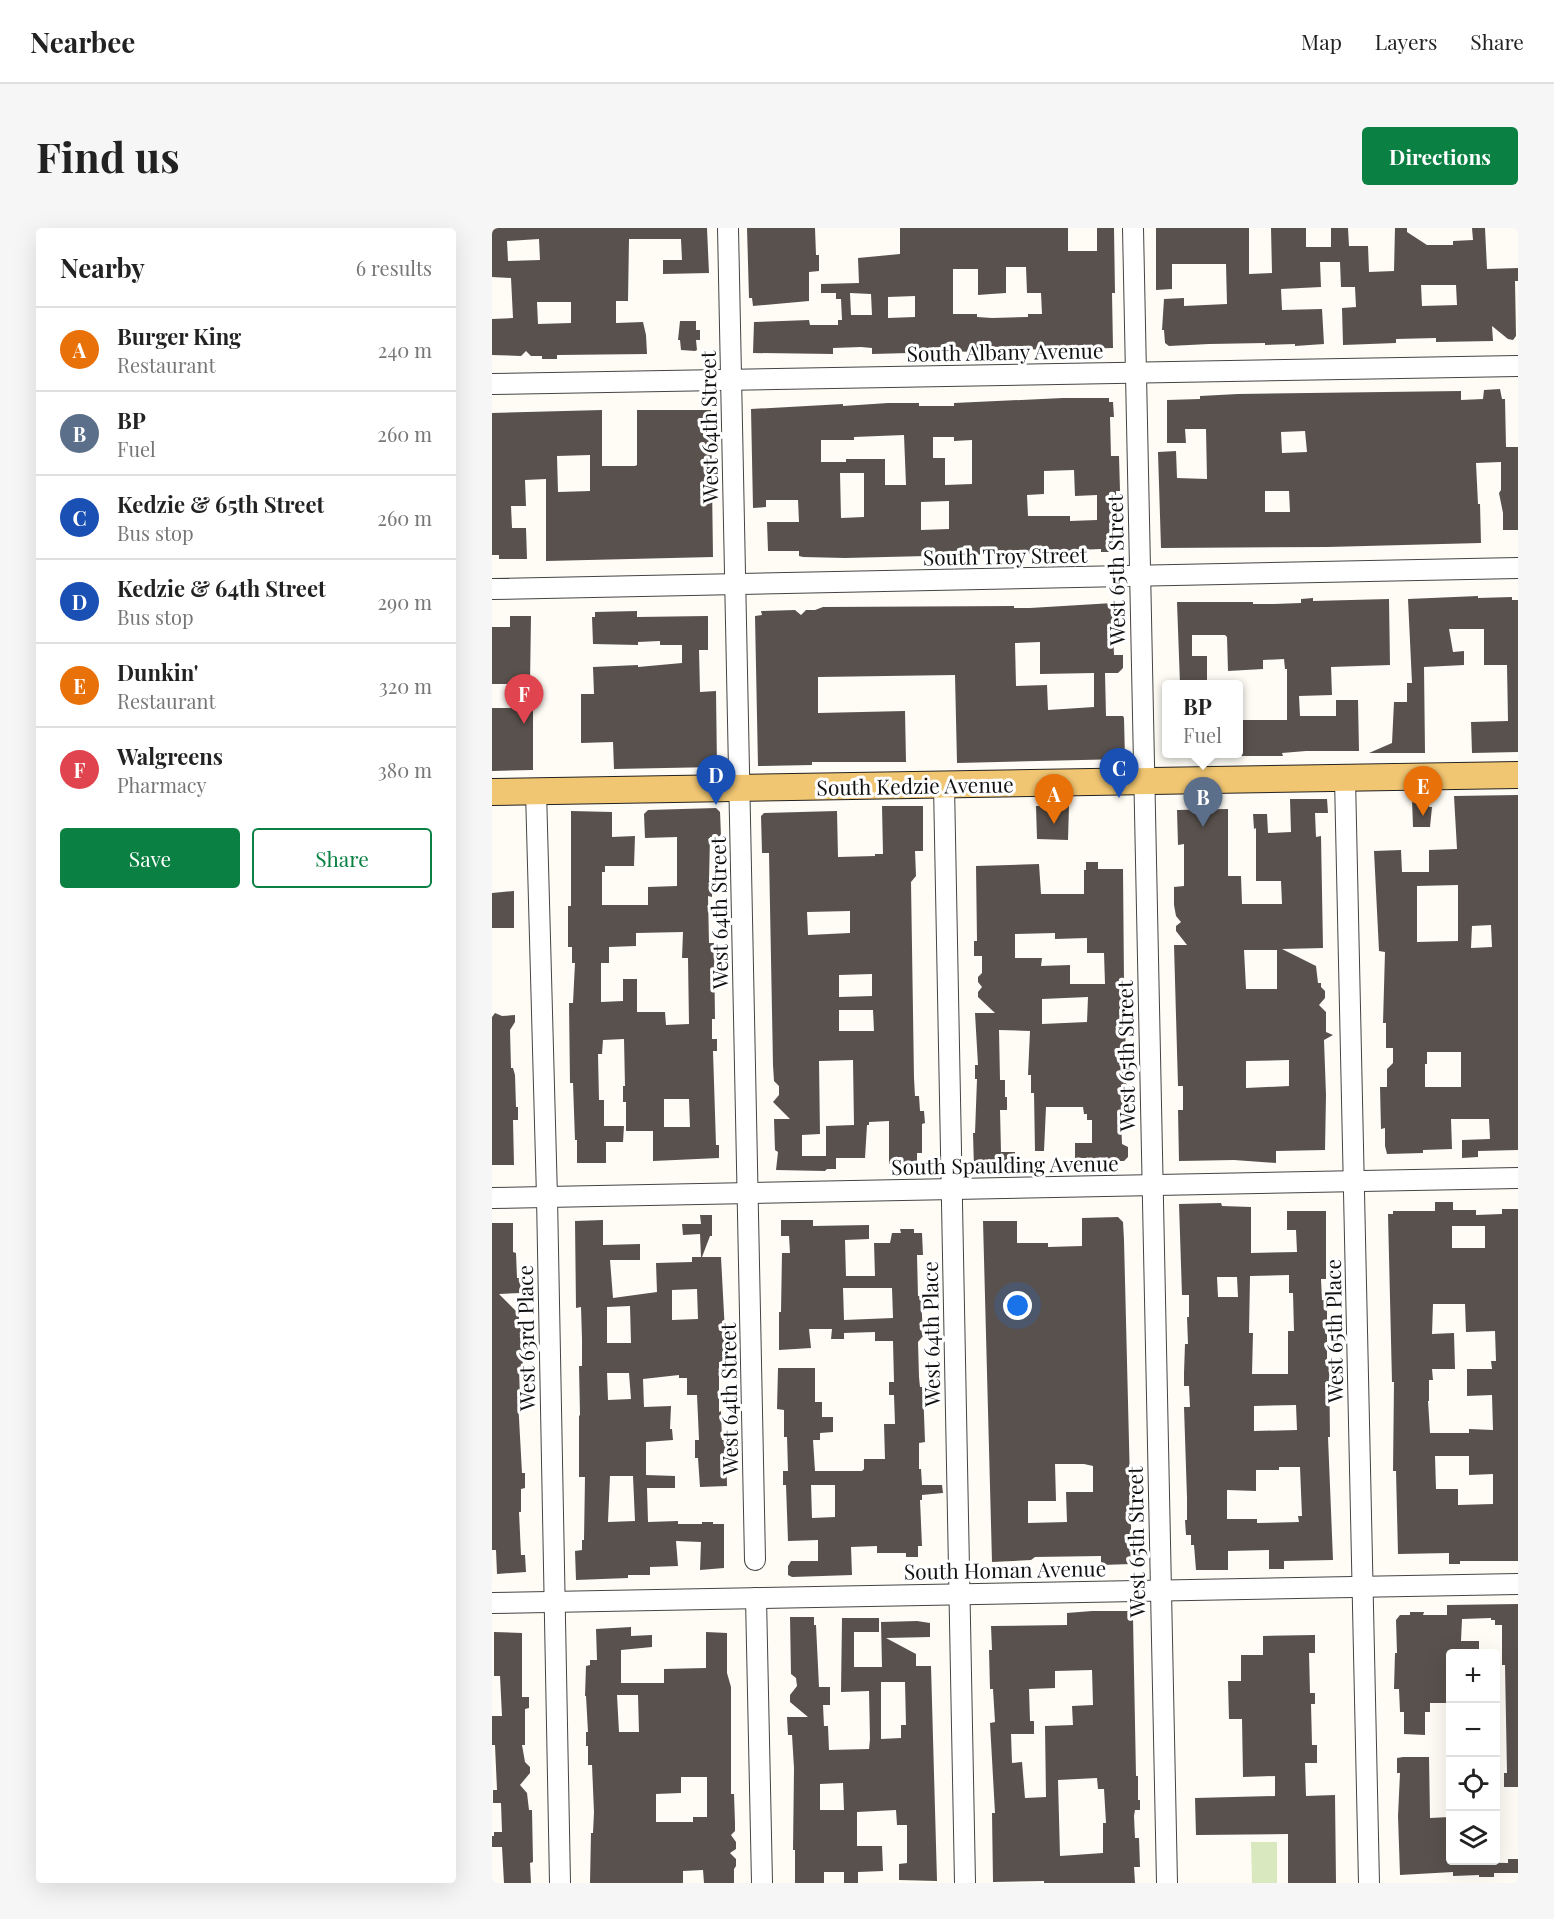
<!DOCTYPE html>
<html lang="en">
<head>
<meta charset="utf-8">
<style>
  :root { --surface:#fff; --page:#f6f6f6; --text:#222; --muted:#767676; --line:#e0e0e0; --accent:#0b8043 }
  body { margin:0; font-family:"Playfair Display",serif; background:var(--page); color:var(--text) }
  .controls { position:absolute; right:18px; bottom:18px; display:grid; overflow:hidden; border-radius:6px; box-shadow:0 6px 24px #0002 }
  .controls button { width:54px; height:54px; display:grid; place-items:center; padding:0; border:0; border-bottom:2px solid var(--line); background:var(--surface); color:var(--text); font:30px sans-serif }
  .you { position:absolute; left:526px; top:1078px; width:21px; height:21px; margin:-15px; border:4px solid #fff; border-radius:50%; background:#1a73e8; box-shadow:0 0 0 9px #1a73e833 }
  .badge { display:grid; place-items:center; width:39px; height:39px; border-radius:50%; background:var(--accent); color:#fff; font-size:20px; font-weight:700 }
  .pin { position:absolute; translate:-50% -50px; filter:drop-shadow(0 2px 3px #0008) }
  .pin::after { content:''; position:absolute; top:32px; width:21px; height:18px; background:inherit; clip-path:polygon(0 0,100% 0,50% 100%) }
  .popup { position:absolute; left:670px; top:452px; width:81px; height:78px; box-sizing:border-box; display:grid; place-content:center; border-radius:6px; background:var(--surface); filter:drop-shadow(0 2px 4px #0005); font-size:20px; white-space:nowrap; color:var(--muted) }
  .popup b { font-size:22px; color:var(--text) }
  .popup::after { content:''; position:absolute; left:50%; top:100%; margin-left:-12px; border:12px solid transparent; border-top-color:var(--surface) }
  .list { margin:0; padding:0; list-style:none }
  h2 { display:flex; justify-content:space-between; align-items:center; height:78px; margin:0; padding:0 24px; font-size:26px }
  h2 small { font-size:20px; font-weight:400; color:var(--muted) }
  .list li { display:grid; grid-template-columns:39px 1fr auto; gap:18px; align-items:center; box-sizing:border-box; height:84px; padding:0 24px; border-top:2px solid var(--line) }
  .list b { display:block; font-size:22px; white-space:nowrap }
  .list p { margin:0; font-size:20px; white-space:nowrap; color:var(--muted) }
  .list em { font-size:20px; font-style:normal; color:var(--muted) }
  .actions { display:flex; gap:12px; padding:18px 24px }
  .actions a { flex:1; padding:14px 0; border:2px solid var(--accent); border-radius:6px; text-align:center; font-size:21px; color:var(--accent) }
  .actions .main { background:var(--accent); color:#fff }
  .icon { flex:none; width:33px; height:33px; fill:none; stroke:currentColor; stroke-width:2; stroke-linecap:round; stroke-linejoin:round }
  .map { position:relative; flex:none; width:1026px; height:1655px; overflow:hidden; border-radius:6px }
  header { display:flex; align-items:center; gap:36px; box-sizing:border-box; height:84px; padding:0 30px; background:var(--surface); border-bottom:2px solid var(--line) }
  header strong { font-size:28px }
  nav { display:flex; gap:33px; margin-inline-start:auto; font-size:21px }
  .intro { display:flex; align-items:center; justify-content:space-between; box-sizing:border-box; height:144px; padding:0 36px }
  h1 { margin:0; font-size:42px }
  .button { padding:15px 27px; border-radius:6px; background:var(--accent); color:#fff; font-size:21px; font-weight:700 }
  main { display:flex; gap:36px; padding:0 36px }
  aside { flex:1; background:var(--surface); border-radius:6px; box-shadow:0 6px 24px #0002 }
  .map>svg:first-child { display:block }
  .green { fill:#d9e8bf }
  .building { fill:#59514d; fill-rule:evenodd }
  .lines { fill:none; stroke-linecap:round; stroke-linejoin:round }
  .minor-casing { stroke:#444; stroke-width:22 }
  .major-casing { stroke:#222; stroke-width:28 }
  .minor { stroke:#fff; stroke-width:20 }
  .major { stroke:#f1c672; stroke-width:26 }
  .labels { text-anchor:middle; dominant-baseline:central; stroke-width:6; stroke-linejoin:round; paint-order:stroke }
  .street-label { font-size:21px; fill:#111; stroke:#fff }
</style>
</head>
<body>
<header>
<strong>Nearbee</strong>
<nav><a>Map</a><a>Layers</a><a>Share</a></nav>
</header>
<div class="intro"><h1>Find us</h1><a class="button">Directions</a></div>
<main>
<aside>
<h2>Nearby<small>6 results</small></h2>
<ul class="list">
<li><span class="badge" style="background:#e8710a">A</span><div><b>Burger King</b><p>Restaurant</p></div><em>240 m</em></li>
<li><span class="badge" style="background:#5c6f8a">B</span><div><b>BP</b><p>Fuel</p></div><em>260 m</em></li>
<li><span class="badge" style="background:#1a4fb4">C</span><div><b>Kedzie &amp; 65th Street</b><p>Bus stop</p></div><em>260 m</em></li>
<li><span class="badge" style="background:#1a4fb4">D</span><div><b>Kedzie &amp; 64th Street</b><p>Bus stop</p></div><em>290 m</em></li>
<li><span class="badge" style="background:#e8710a">E</span><div><b>Dunkin'</b><p>Restaurant</p></div><em>320 m</em></li>
<li><span class="badge" style="background:#e0444e">F</span><div><b>Walgreens</b><p>Pharmacy</p></div><em>380 m</em></li>
</ul>
<div class="actions"><a class="main">Save</a><a>Share</a></div>
</aside>
<div class="map">
<svg width="1026" height="1655" viewBox="0 0 1026 1655">
  <rect width="100%" height="100%" fill="#fefcf5"/>
  <polygon class="green" points="759,1614 785,1614 785,1655 760,1655"/>
  <g class="building">
    <path d="M0 0H215L217 45 171 46V32H190L189 11H137L136 73H124V95L151 94 154 107 155 126 65 127V131H50V128H39L34 123 29 128 0 127V91L21 90 19 50 0 49ZM47 11 48 32 16 33 15 13ZM45 74H79V95L46 96Z"/>
    <polygon points="255,0 323,0 324,27 327,27 327,43 317,44 317,73 261,78 260,70 257,70"/>
    <path d="M408 0H576V23H605V0H622L623 65H620L621 120 550 122 537 121V118L500 119 501 124 417 123V125L380 126V120L369 119 341 120V126L261 125 262 94 317 92 318 97H346V92H350L349 71H344V65H329V56L367 55 366 30 408 26ZM514 39H534L535 65H549L550 86H536V89L500 90 485 89V86H461V41H486V67L499 66 514 65ZM358 65 379 66 380 87H359ZM423 68V89L396 90V69Z"/>
    <path d="M664 0H757V46L780 45 779 0H814V19H839V0H856L857 18H876L877 44 902 43 903 0H915V4L935 17H961V13L981 12 980 0H993L995 41 1026 40V53H1023L1024 108 1021 112 1016 111 1000 98 1001 113 944 114V110L904 111V115L851 117 850 80 864 79 863 59H849L848 34H828L829 59 789 61 790 82 830 81 832 116 803 118V116L773 117V115L717 116 677 118 673 115 672 102H670L672 71 692 70V78L735 76 734 36H680V61L664 62ZM929 57H964L965 77 930 78Z"/>
    <polygon points="188,93 204,93 204,102 208,102 208,112 204,112 205,122 203,123 189,122 188,112 186,112"/>
    <path d="M1008 161 1010 171H1013L1014 219H1026V302H1011V285L1007 265 1009 262V234L984 235 986 276H988L989 315 835 319 669 320 666 224 684 223 685 250 715 251 714 201H693L694 215H675V172L708 171V168L746 166 969 163V172L991 171 992 162ZM813 203 815 224 790 225 789 204ZM773 263H797L798 284H773Z"/>
    <path d="M571 170H617V174H621L622 189H618L619 228H627L628 263H624L625 318H621V324H609V321L585 322 556 325 353 330 311 329 307 328V323H276L275 294H307L306 272H274V279L261 280 259 181 351 176V178L396 175H427V178H462V175ZM412 207 414 257H393V231H354V234H329V212H362V209ZM441 209H462V213L480 212V256L453 257V230H441ZM582 242 583 268 605 267V292L578 293V288H536L535 267 552 266V243ZM348 245H372V289L349 290ZM457 273V301L429 302V274Z"/>
    <path d="M110 182V238H143L145 237V182H219L221 329 54 333V251L33 252 34 278H19L20 300H34L35 331H7V327H0V185ZM98 227V263L66 264 65 228Z"/>
    <polygon points="986,368 986,370 1020,369 1020,372 1026,372 1026,524 980,525 979,494 1016,493 1015,437 992,437 992,401 957,401 961,424 972,423 972,437 932,439 933,525 877,525 900,515 902,474 915,474 915,455 920,455 916,371"/>
    <polygon points="821,370 821,373 897,371 898,437 839,439 840,467 807,468 808,488 844,488 844,472 866,472 867,523 814,523 790,525 791,528 747,528 747,492 795,492 795,441 793,441 792,431 771,432 771,441 736,443 735,409 733,407 700,407 700,428 715,428 715,456 688,456 685,374 761,374 761,376 782,376 809,375 809,371"/>
    <path d="M621 375 620 384 623 383V401H621L622 427H631V440L626 445H613L614 488H631L632 490 633 531 465 535 463 447 326 449V485L413 483 414 534H320V537L266 538 263 388 270 387 269 383 303 382 309 387 314 382H323L331 379 522 378V380H538ZM548 414V446L602 445V479L556 482 555 457 524 458 523 415Z"/>
    <polygon points="145,383 145,389 216,388 216,422 207,422 208,464 224,463 225,539 122,541 121,514 89,515 89,466 102,466 101,439 146,437 146,439 190,435 190,417 168,417 168,413 146,414 146,417 101,416 100,389 103,389 103,384"/>
    <polygon points="18,388 39,388 38,456 0,456 0,399 18,399"/>
    <polygon points="0,480 41,480 41,542 0,543"/>
    <path d="M1026 567V922L986 923V929L970 930V912L998 911 997 891H959L960 921 931 922V925L895 926 893 918V900L889 901 888 859H895V841L901 835V820H894V795H891L893 724 887 723 882 623 909 622 910 644H937V622L965 621 962 568ZM966 657V713L925 714V658ZM999 697 1000 719 979 720 980 698ZM935 824H969V859H933V836H935Z"/>
    <path d="M798 571H835L836 585H823L824 609 829 608 831 720 790 721 824 738 826 755H829V759L833 763V770L827 777 834 784V804L841 807 832 812 834 867 833 922 784 923V935L742 932 687 933 686 882H691V858H686L682 717H695L684 703V698L689 694 684 688 682 677V659L692 658V616L686 617 685 582 736 581V648H749L750 676H790L789 653H764V600L762 601 761 586H775L776 605 799 604ZM752 722H785V761H754ZM797 832V858L754 860V833Z"/>
    <polygon points="920,571 936,571 937,579 940,579 938,599 921,599"/>
    <polygon points="577,577 576,612 545,611 544,578"/>
    <path d="M390 578H431V623H423L424 648 419 654 422 850 423 868H427L428 883H432L433 895 430 896V925H425V936H397V893L377 894V897H375L373 930H344V941H335L333 943 284 942 286 924 283 922 282 891H298L281 874 287 867V858L282 853 281 837 277 625H270L269 588 272 585 345 583 346 629 383 628V626H391ZM358 683V705L316 707 315 684ZM380 746V768L347 769V747ZM347 782H381L382 803H347ZM361 832 362 897 334 898V928H310V907L328 906 327 833Z"/>
    <path d="M224 580 228 584 229 608 218 609 217 653H220V669L216 668 217 715H222L223 791H220V811H225V823H221L224 917H227V930L161 933V903H134V874H131V858H133L132 811 111 812 110 826H106L107 872H112V898H132L131 914H114V935H85V912H83L81 855H78L77 775H81L83 735H80V719H76V678H79V583L120 584V609L143 608 142 638H113V644H110V677H156V659L185 658V609L153 610 152 586 156 582ZM191 704 190 730H196L197 796 174 797 173 784H145V751H131V773L109 774V735H117V719L144 718V705ZM172 871H197L198 899H172Z"/>
    <path d="M594 634H606V641H631L632 755H636V770H634L633 787 635 891H629L630 916 636 919V929L632 933H593V930H583V915H600V892H595V886H592L591 879H554L552 923H543L542 865H539V847H536L538 803 507 802 508 852H513V869H515V882H508L509 924H523V940L482 941 481 905H483L485 851H483V837H486L483 785H503L486 769V764L490 759 486 754V749L490 745V728H482V713H485L484 638 547 636 549 666H592V642H594ZM563 705V711L595 710V725H612L613 756H578V737L549 738 550 730H523V706ZM596 769 595 794 550 796V771Z"/>
    <polygon points="22,663 22,700 0,700 0,665"/>
    <polygon points="3,785 10,788 23,787 23,794 18,802 19,840 21,840 23,847 24,879 26,879 26,892 21,892 22,937 0,937 0,789"/>
    <path d="M943 974H961V982H984V987L1010 986V981H1026V1333H968V1336H957V1325L906 1326 904 1243H901L902 1154H900L896 986H901V983H943ZM960 998H993V1020H960ZM941 1076H973L974 1104 1003 1103 1004 1133H999L1000 1141H975V1168L1000 1167 1001 1202 977 1201V1205H938L936 1173H937V1152H941L940 1141H963L962 1105 940 1106ZM943 1228H977V1247L1001 1246V1276L966 1277V1261H944Z"/>
    <path d="M729 975 730 978 759 979V1025L805 1024 804 1002H795V983H834V1051H829L830 1072 835 1073V1132H837L838 1209H836L841 1332 792 1333V1341H777V1322L736 1323V1342H704L702 1317H699V1307H694L693 1292H695V1270L692 1179H698L697 1158H692V1145L693 1116H696L695 1089H697V1067H690L687 976ZM797 1047V1065H801L802 1103H796V1146H760L761 1105H757L758 1048ZM725 1049H745L746 1069H726ZM804 1177 805 1202 762 1203V1178ZM787 1239H808L810 1288H806L807 1294 765 1295V1291H735V1262L764 1263V1242H787Z"/>
    <path d="M208 987H220V1008H218L210 1029H229L233 1105V1134H227V1184L229 1183 230 1212H234L235 1258 208 1259 206 1230H203V1212H207L205 1167H195V1150H187V1147L151 1151 152 1179 179 1178 178 1201H180L181 1212 154 1214V1247L183 1248V1260H155L156 1294 186 1293V1296H210V1294H221V1296H232V1340L208 1342 209 1314 184 1313 186 1338 158 1339V1347H136V1350L84 1352 83 1323 90 1322V1312H92L93 1249H87V1188L88 1187 87 1138H90V1111L89 1079 84 1080 83 993 111 992V1017L148 1016V1032H118L121 1070 165 1064 164 1035 200 1034V1029H209L208 1006 191 1007 190 996H209ZM205 1061 206 1091 180 1092V1062ZM138 1078 139 1115H115V1079ZM115 1145H137L139 1171 116 1172ZM118 1248H141L143 1293 116 1294Z"/>
    <path d="M626 989 631 994 632 1012 640 1336 609 1337V1328L543 1329 539 1332 500 1334 491 993H525V1015H556V1019L590 1018V990ZM563 1236H592L601 1238V1264H574L575 1294 536 1295V1273H564Z"/>
    <path d="M289 992H321V998L377 997V1011L353 1012 354 1048H383L382 1015H398L400 1005H409L408 1001H422V1005H430L431 1027H425L426 1068H429L431 1108 426 1114 427 1149 428 1159H431L433 1214 427 1215V1241H429L430 1257H450L451 1265 430 1267V1272H428L430 1318H426V1329H414V1325H385V1318L359 1319 360 1347 300 1349 296 1347V1338L299 1333H326V1312L296 1313 294 1257H291V1243H296L295 1209H292V1182L285 1181 286 1140H323V1174H330V1189H341V1204L328 1205V1212H321L323 1243H370L372 1241V1231H393L392 1196H403L402 1167H397V1154H402L401 1113H383V1104L352 1105V1111H339L340 1101H317L319 1120 287 1122V1084H289L290 1025H298L297 1008H289ZM351 1060H400L401 1090 352 1092ZM319 1257H343V1289L320 1290Z"/>
    <polygon points="0,995 21,995 21,1024 24,1025 25,1050 28,1050 29,1065 7,1066 27,1086 27,1099 29,1099 31,1140 27,1140 28,1172 26,1172 30,1245 33,1245 33,1260 29,1261 29,1284 27,1284 29,1327 33,1327 34,1344 5,1346 4,1322 0,1322"/>
    <polygon points="1026,1376 1026,1559 1012,1559 1012,1545 1015,1545 1013,1437 1010,1437 1010,1397 1003,1397 1003,1392 999,1392 999,1390 970,1391 969,1413 987,1413 987,1425 958,1425 958,1437 956,1437 958,1475 938,1475 938,1484 933,1484 933,1507 912,1506 912,1484 908,1484 907,1461 902,1461 903,1425 905,1425 904,1392 908,1387 918,1387 918,1384 932,1384 931,1387 955,1387 955,1377"/>
    <path d="M600 1383H636L641 1390 644 1548H646V1572H648V1582H643L642 1588 643 1610H647L648 1639H642L643 1655H552V1653L501 1654 500 1585H503L498 1495 503 1494 501 1461H498L497 1422H500L499 1398 575 1397V1385ZM600 1442 601 1477 580 1478 581 1497 553 1498 554 1569 533 1570 530 1534 520 1535 519 1506H542V1493H538L537 1461 563 1460V1443ZM605 1550 606 1561H612L614 1595H611V1625L568 1628 566 1552Z"/>
    <path d="M298 1389H322V1397H324L327 1459H338V1477H331L332 1498H336L337 1522 377 1521 378 1511 377 1463 349 1464 350 1390H387V1404H362V1439H390L389 1394 425 1393 438 1395V1409L394 1410 424 1426V1438H439L445 1653 407 1652V1636L415 1635V1597H405L404 1582 365 1584V1618H390L391 1643 366 1644V1655H352V1644H332V1655H303V1622H301L302 1540 300 1507H296L295 1489H316L298 1474V1467L305 1458 304 1450 299 1446ZM389 1454H413L414 1497H409V1510L389 1511ZM351 1555 352 1582H328V1556Z"/>
    <path d="M139 1399V1408L160 1407V1419L129 1422V1455H172V1441L214 1440V1404L235 1405V1445L239 1459V1566H242L243 1595V1603L239 1607 244 1614V1621L238 1625 244 1631V1638L242 1641V1655H212L211 1642 191 1643V1655H98L99 1605H101L102 1584 100 1537H96V1518H94V1504H96L94 1468H93L94 1438 98 1437V1432H105L104 1401ZM125 1467H146L147 1504H127ZM189 1549H215V1589H201V1594H164V1566L189 1565Z"/>
    <polygon points="2,1404 30,1405 30,1469 37,1469 37,1480 33,1481 33,1517 30,1517 33,1534 38,1539 38,1545 28,1557 35,1565 37,1582 40,1582 41,1634 38,1635 39,1655 12,1655 10,1619 0,1619 0,1608 2,1608 2,1604 10,1604 9,1575 1,1575 1,1562 5,1562 3,1517 0,1517 0,1488 10,1488 8,1448 2,1448"/>
    <polygon points="823,1407 823,1425 817,1425 818,1465 823,1465 823,1476 819,1476 820,1517 825,1517 825,1535 813,1535 814,1568 843,1567 844,1655 796,1655 796,1606 704,1607 703,1570 783,1568 783,1548 751,1549 750,1491 737,1491 736,1453 749,1453 749,1427 771,1427 771,1408"/>
    <polygon points="911,1529 937,1529 938,1590 958,1589 958,1634 1016,1635 1016,1631 1026,1631 1026,1645 1002,1645 1002,1649 987,1649 987,1647 961,1648 961,1644 908,1647 906,1588 908,1545 905,1545 905,1530"/>
  </g>
  <g class="lines">
    <defs>
      <g id="minor">
        <polyline points="236,0 263,1332"/>
        <polyline points="641,0 675,1655"/>
        <polyline points="0,156 1026,138"/>
        <polyline points="0,361 1026,340"/>
        <polyline points="853,550 877,1655"/>
        <polyline points="452,557 473,1655"/>
        <polyline points="44,563 55,969 68,1655"/>
        <polyline points="0,970 1026,950"/>
        <polyline points="264,1370 270,1655"/>
        <polyline points="0,1375 1026,1356"/>
      </g>
      <polyline id="major" points="0,564 1026,547"/>
    </defs>
    <use href="#minor" class="minor-casing"/>
    <use href="#major" class="major-casing"/>
    <use href="#minor" class="minor"/>
    <use href="#major" class="major"/>
  </g>
  <g class="labels">
    <g class="street-label">
      <text transform="translate(513 123) rotate(-1)">South Albany Avenue</text>
      <text transform="translate(216 199) rotate(-91)">West 64th Street</text>
      <text transform="translate(513 327) rotate(-1)">South Troy Street</text>
      <text transform="translate(623 342) rotate(-91)">West 65th Street</text>
      <text transform="translate(423 557) rotate(-1)">South Kedzie Avenue</text>
      <text transform="translate(226 685) rotate(-91)">West 64th Street</text>
      <text transform="translate(633 828) rotate(-91)">West 65th Street</text>
      <text transform="translate(513 936) rotate(-1)">South Spaulding Avenue</text>
      <text transform="translate(841 1103) rotate(-91)">West 65th Place</text>
      <text transform="translate(438 1106) rotate(-91)">West 64th Place</text>
      <text transform="translate(33 1110) rotate(-91)">West 63rd Place</text>
      <text transform="translate(236 1171) rotate(-91)">West 64th Street</text>
      <text transform="translate(643 1314) rotate(-91)">West 65th Street</text>
      <text transform="translate(513 1341) rotate(-1)">South Homan Avenue</text>
    </g>
  </g>
</svg>
<div class="controls">
<button>+</button>
<button>−</button>
<button><svg class="icon" aria-label="locate" viewBox="0 0 24 24"><circle cx="12" cy="12" r="6"/><path d="M12 2v4M12 18v4M2 12h4M18 12h4"/></svg></button>
<button><svg class="icon" aria-label="layers" viewBox="0 0 24 24"><path d="M12 4l9 5-9 5-9-5zM3 14l9 5 9-5"/></svg></button>
</div>
<div class="you"></div>
<div class="pin badge" style="left:562px;top:596px;background:#e8710a">A</div>
<div class="pin badge" style="left:711px;top:599px;background:#5c6f8a">B</div>
<div class="popup"><b>BP</b>Fuel</div>
<div class="pin badge" style="left:627px;top:570px;background:#1a4fb4">C</div>
<div class="pin badge" style="left:224px;top:577px;background:#1a4fb4">D</div>
<div class="pin badge" style="left:931px;top:588px;background:#e8710a">E</div>
<div class="pin badge" style="left:32px;top:496px;background:#e0444e">F</div>
</div>
</main>
</body>
</html>
